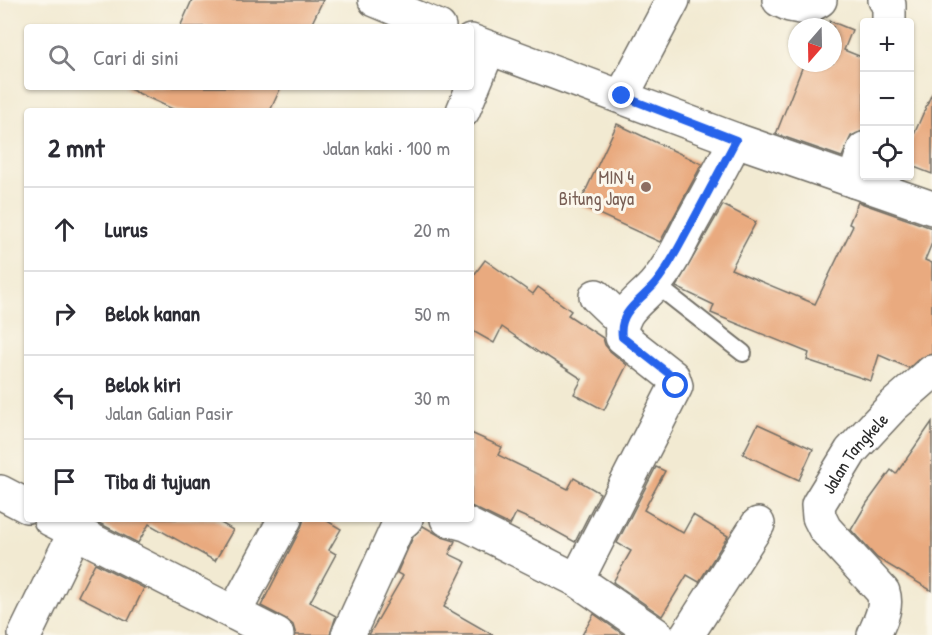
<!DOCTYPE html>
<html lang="id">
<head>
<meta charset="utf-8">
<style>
  :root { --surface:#fff; --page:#f2f2f3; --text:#2b2b33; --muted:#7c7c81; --line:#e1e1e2 }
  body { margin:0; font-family:"Patrick Hand",sans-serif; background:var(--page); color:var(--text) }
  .controls { position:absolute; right:18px; top:18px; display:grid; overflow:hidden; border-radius:6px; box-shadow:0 2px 4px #0004 }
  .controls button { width:54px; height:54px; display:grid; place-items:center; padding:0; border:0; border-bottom:2px solid var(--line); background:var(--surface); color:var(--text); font:30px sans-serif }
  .compass { position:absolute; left:788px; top:18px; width:54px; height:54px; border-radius:50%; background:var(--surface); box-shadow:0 2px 4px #0004; rotate:200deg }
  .stop { position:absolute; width:18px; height:18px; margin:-14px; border:4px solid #2563eb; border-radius:50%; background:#fff }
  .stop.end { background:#2563eb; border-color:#fff; box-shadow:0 2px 6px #0008 }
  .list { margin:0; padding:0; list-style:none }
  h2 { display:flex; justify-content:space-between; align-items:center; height:78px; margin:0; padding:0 24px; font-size:26px }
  h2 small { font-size:20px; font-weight:400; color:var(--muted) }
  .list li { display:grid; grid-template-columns:39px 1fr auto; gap:18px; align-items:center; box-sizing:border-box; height:84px; padding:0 24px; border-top:2px solid var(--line) }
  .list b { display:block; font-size:22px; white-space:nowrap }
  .list p { margin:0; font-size:20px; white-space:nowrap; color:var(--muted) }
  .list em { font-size:20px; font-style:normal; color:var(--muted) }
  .icon { flex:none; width:33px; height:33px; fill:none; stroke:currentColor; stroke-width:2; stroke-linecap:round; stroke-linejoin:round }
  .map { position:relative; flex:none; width:932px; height:635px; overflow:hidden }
  .search { position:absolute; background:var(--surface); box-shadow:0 2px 4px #0004; left:24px; top:24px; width:450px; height:66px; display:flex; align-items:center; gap:15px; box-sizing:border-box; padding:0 21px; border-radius:6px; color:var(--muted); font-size:22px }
  .panel { position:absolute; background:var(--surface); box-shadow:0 2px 4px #0004; left:24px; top:108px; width:450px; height:414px; border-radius:6px }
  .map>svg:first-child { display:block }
  .building { fill:#e9aa7f }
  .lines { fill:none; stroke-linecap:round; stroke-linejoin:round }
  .lane-casing { stroke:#716e65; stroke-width:20 }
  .street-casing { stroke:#716e65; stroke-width:36 }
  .secondary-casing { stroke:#716e65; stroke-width:36 }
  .lane { stroke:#fff; stroke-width:16 }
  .street { stroke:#fff; stroke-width:33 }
  .secondary { stroke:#fff; stroke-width:33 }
  .route { stroke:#2563eb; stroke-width:8 }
  .education-dot { fill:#8d6e63; stroke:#fbf7ec; stroke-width:2 }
  .labels { text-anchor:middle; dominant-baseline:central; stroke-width:6; stroke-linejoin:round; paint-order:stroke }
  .education-label { font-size:18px; fill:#785e54; stroke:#fbf7ec; text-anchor:end }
  .street-label { font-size:18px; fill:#2b2b2b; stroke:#fbf7ec }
</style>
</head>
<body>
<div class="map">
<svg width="932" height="635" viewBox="0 0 932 635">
  <rect width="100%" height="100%" fill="#fbf7ec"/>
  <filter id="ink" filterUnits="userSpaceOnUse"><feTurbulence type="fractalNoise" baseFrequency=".0167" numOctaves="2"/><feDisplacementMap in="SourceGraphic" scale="12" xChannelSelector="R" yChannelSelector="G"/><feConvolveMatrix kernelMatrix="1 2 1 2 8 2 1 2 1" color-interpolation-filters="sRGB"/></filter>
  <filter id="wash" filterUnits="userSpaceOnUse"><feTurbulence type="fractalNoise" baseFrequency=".008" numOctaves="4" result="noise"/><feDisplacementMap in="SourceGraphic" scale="24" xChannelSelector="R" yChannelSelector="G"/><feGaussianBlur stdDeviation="1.35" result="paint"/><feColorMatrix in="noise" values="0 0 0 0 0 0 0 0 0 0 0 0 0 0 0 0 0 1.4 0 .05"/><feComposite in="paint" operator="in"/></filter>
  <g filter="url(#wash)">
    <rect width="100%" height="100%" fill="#f2ead2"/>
    <g id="blocks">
      <g class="building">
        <polygon points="192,0 323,0 310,27 180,27"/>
        <polygon points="830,21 852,30 844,50 864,58 864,126 863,131 851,136 842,157 776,134 804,63 833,63 833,27 827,27"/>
        <polygon points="125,87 281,87 270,111 177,111"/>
        <polygon points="932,93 932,174 909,165 909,146"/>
        <polygon points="617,124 702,164 660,242 579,205"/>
        <polygon points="858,202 932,228 932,243 925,260 932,263 932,354 920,358 909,368 879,355 871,381 807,360 809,353 711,313 714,305 676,287 723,205 756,222 731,269 815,304 853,226 849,224"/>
        <polygon points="485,260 533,294 538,287 571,311 568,315 603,338 605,345 610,351 627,365 604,410 574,394 582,379 542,353 541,354 502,327 494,343 471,330 471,279"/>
        <polygon points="932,422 932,591 877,558 851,530 867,503 891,470 896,474"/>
        <polygon points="758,424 813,449 799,480 743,454"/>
        <polygon points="471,433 502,447 498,455 568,489 574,478 600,493 575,542 548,527 516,513 510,525 471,506"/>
        <polygon points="656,467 665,471 644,510 683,533 693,515 728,536 699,582 687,575 662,616 613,582 631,551 617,543"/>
        <polygon points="91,519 214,519 233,530 215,561 149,524 138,543"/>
        <polygon points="304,519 324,519 341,529 329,550 336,554 310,602 336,616 330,635 296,635 293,625 286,619 261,606 301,528"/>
        <polygon points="423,526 442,537 455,541 449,554 466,562 444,607 493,635 369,635 403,576 397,573 413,537"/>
        <polygon points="95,563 144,588 128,621 78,596"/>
        <polygon points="594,614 624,635 582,635"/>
      </g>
    </g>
  </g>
  <g filter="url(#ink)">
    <use href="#blocks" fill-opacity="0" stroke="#716e65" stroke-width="1.5"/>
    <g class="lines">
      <defs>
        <polyline id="lane" points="655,284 743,353"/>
        <g id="street">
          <polyline points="779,0 790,5 806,8 820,0"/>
          <polyline points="885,0 889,5 889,22"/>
          <polyline points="622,96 673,0"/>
          <polyline points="463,111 489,48"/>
          <polyline points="854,181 864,149"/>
          <polyline points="596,296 622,321"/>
          <polyline points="0,492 27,506"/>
          <polyline points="50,519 277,635"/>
          <polyline points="447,519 466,524 577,580"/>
          <polyline points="234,613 285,519"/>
          <polyline points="25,635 75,532"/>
          <polyline points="348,635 398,526 406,519"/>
          <path d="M657 635 577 580 676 386 673 377 622 337C618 312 640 301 654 285 669 268 680 245 690 225 706 197 721 168 736 140"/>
          <polyline points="687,635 758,524"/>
          <path id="s1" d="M874 635C880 621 888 607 883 592L825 529 819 517 818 505 851 451 893 406 932 372"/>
        </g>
        <g id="secondary">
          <polyline points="375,0 439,27"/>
          <polyline points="471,41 736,140 932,208"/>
        </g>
      </defs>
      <use href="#lane" class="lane-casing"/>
      <use href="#street" class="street-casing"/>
      <use href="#secondary" class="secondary-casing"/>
      <use href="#lane" class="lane"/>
      <use href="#street" class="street"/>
      <use href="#secondary" class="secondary"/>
    </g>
  </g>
  <g class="lines" filter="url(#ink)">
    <path class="route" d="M622 96 736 140C720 170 704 200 688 230 678 248 668 269 654 285 640 301 618 312 622 337L673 377 676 386"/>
  </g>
  <circle class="education-dot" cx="646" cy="187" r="6"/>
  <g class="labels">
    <g class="education-label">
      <text x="634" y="177">MIN 4<tspan x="634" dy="21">Bitung Jaya</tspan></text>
    </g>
    <g class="street-label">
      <text stroke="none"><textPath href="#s1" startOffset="220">Jalan Tangkele</textPath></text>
    </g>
  </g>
</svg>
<div class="controls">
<button>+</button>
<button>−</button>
<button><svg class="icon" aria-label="locate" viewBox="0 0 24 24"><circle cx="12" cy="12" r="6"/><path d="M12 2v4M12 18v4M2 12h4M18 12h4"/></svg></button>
</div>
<svg class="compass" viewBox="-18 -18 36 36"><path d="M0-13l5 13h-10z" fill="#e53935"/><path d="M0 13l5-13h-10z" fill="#7c7c81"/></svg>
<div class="stop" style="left:676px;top:386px"></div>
<div class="stop end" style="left:622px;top:96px"></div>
<div class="search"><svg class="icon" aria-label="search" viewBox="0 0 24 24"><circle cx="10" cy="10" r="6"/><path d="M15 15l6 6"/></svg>Cari di sini</div>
<section class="panel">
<h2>2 mnt<small>Jalan kaki · 100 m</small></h2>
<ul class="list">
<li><svg class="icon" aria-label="ahead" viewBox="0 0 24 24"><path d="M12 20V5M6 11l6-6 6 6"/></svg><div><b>Lurus</b></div><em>20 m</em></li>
<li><svg class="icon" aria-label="right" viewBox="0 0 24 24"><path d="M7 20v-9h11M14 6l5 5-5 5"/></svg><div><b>Belok kanan</b></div><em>50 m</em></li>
<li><svg class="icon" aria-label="left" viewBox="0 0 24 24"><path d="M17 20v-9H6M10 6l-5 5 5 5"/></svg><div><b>Belok kiri</b><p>Jalan Galian Pasir</p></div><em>30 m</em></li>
<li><svg class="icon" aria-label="arrive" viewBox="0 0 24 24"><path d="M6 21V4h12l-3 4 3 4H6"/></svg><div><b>Tiba di tujuan</b></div></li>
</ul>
</section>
</div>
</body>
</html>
